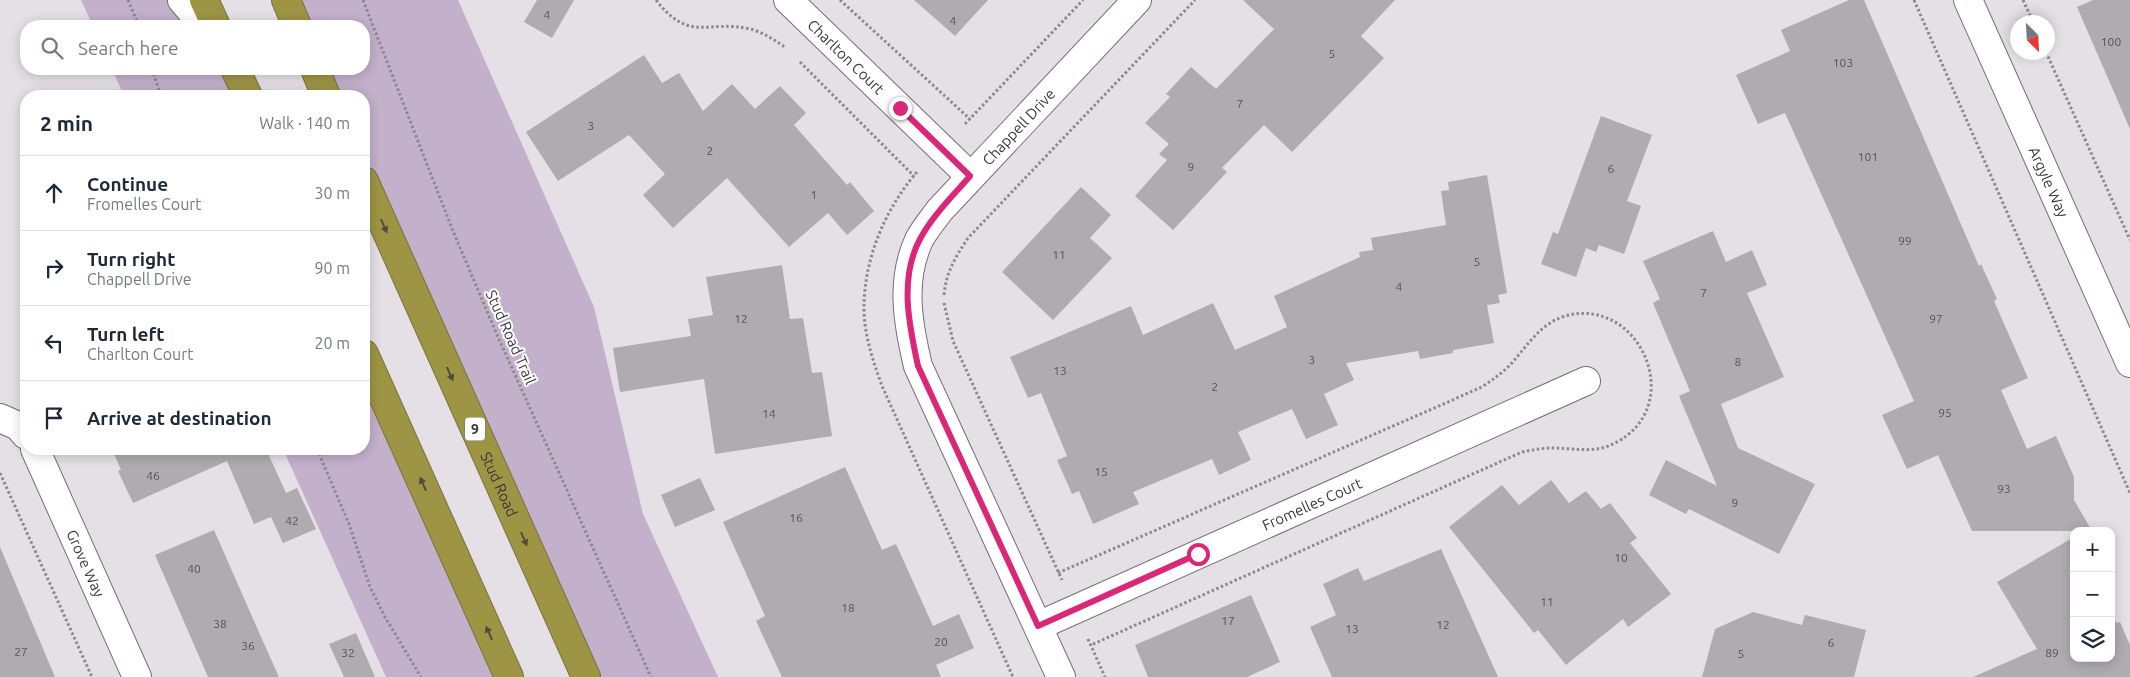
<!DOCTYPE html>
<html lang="en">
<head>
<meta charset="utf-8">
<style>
  :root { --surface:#fff; --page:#f2f2f3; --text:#1f2937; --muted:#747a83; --line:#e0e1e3 }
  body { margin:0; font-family:Ubuntu,sans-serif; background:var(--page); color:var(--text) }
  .controls { position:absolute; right:15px; bottom:15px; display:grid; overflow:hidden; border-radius:10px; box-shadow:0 2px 12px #0003 }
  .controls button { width:45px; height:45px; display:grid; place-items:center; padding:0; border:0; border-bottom:1px solid var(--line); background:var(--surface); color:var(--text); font:25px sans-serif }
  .compass { position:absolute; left:2010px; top:15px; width:45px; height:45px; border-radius:50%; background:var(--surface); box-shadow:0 2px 12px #0003; rotate:156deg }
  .stop { position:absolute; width:15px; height:15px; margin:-11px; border:4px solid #db2777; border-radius:50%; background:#fff }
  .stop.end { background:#db2777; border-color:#fff; box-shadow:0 1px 5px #0008 }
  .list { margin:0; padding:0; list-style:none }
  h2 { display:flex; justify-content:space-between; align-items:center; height:65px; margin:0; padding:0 20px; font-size:21px }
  h2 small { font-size:16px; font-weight:400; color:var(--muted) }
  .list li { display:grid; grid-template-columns:32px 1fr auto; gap:15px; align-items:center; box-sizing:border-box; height:75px; padding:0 20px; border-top:1px solid var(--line) }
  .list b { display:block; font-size:19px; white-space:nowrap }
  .list p { margin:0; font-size:16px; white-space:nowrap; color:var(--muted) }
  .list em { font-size:16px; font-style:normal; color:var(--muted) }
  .icon { flex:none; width:28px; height:28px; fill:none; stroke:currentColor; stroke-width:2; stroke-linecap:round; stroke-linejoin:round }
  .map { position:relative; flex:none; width:2130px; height:677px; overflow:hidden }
  .search { position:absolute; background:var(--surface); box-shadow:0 2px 12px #0003; left:20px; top:20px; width:350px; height:55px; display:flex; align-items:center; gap:12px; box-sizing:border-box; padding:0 18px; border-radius:20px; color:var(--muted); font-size:19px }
  .panel { position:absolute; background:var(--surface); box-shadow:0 2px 12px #0003; left:20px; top:90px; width:350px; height:365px; border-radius:20px }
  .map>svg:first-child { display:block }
  .green { fill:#c3b0cb }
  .building { fill:#afabb1 }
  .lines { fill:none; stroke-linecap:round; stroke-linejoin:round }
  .minor-casing { stroke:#736f74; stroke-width:30 }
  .highway-casing { stroke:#797340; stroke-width:30 }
  .path { stroke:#8b898d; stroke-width:3; stroke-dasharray:2.5 2.5; stroke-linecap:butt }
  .minor { stroke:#fff; stroke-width:28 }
  .highway { stroke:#9d9444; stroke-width:28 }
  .oneway { fill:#504e3b }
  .route { stroke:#db2777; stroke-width:6 }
  .labels { text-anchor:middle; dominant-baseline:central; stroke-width:4; stroke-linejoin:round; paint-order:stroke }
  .number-label { font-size:12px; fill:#555356 }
  .shield { fill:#fff; stroke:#737274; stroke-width:1 }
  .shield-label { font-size:14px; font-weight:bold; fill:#373638 }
  .street-label { font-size:15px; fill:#373638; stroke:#fff }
</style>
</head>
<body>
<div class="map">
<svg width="2130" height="677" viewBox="0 0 2130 677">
  <rect width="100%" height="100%" fill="#e4e0e6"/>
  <g class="green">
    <polygon points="81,0 182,0 203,26 93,26"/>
    <polygon points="286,0 458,0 594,307 643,514 718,677 586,677 364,181 364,96 326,96 315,69 364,69 364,26 297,26"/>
    <polygon points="112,69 235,69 248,96 124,96"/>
    <polygon points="364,356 508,677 386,677 283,449 364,449"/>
  </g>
  <g class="building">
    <polygon points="537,0 574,0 552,38 524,22"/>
    <polygon points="914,0 988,0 955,36"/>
    <polygon points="1243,0 1395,0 1361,36 1384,58 1354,89 1292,152 1264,125 1222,168 1227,172 1173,230 1135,196 1167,160 1159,154 1169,144 1145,123 1170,97 1166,94 1191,67 1216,89 1274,29"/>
    <polygon points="1849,0 1864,0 1979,266 1981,264 1997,299 1994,301 2028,378 2001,390 2027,449 2056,436 2074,477 2074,500 2092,531 1972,531 1938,455 1907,469 1882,415 1914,401 1785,113 1758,124 1736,75 1790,51 1781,30"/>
    <polygon points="2093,0 2130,0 2130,129 2077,7"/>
    <polygon points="644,55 662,83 679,73 703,111 732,84 755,109 780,86 806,113 794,125 847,185 850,182 874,211 847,235 828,213 789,247 727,178 673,228 643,195 665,174 629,135 558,181 526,132"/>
    <polygon points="1601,116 1652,135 1627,201 1641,206 1624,254 1599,245 1596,252 1586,248 1576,277 1541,264 1553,232 1558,234"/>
    <polygon points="1487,175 1507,293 1498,295 1500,303 1487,305 1494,343 1453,350 1453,353 1420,359 1418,351 1346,363 1354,380 1324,394 1338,425 1306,439 1292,409 1238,432 1251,460 1219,475 1212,459 1133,492 1139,504 1093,524 1079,491 1072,494 1057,460 1067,456 1041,393 1028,398 1010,357 1131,306 1143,335 1213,303 1235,350 1287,327 1274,296 1360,257 1359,252 1373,250 1371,238 1446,225 1441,191 1449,190 1448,182"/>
    <polygon points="1081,187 1111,215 1090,238 1112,258 1053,320 1002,272"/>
    <polygon points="1713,231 1726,262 1752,250 1767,285 1747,293 1784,377 1721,404 1738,448 1815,484 1779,554 1689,509 1686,514 1649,495 1666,460 1717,486 1679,396 1690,391 1653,303 1660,299 1643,261"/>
    <polygon points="782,265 790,319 803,318 812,373 822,372 832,436 715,454 704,379 620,392 613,348 691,336 688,319 713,315 706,277"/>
    <polygon points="112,449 266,449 286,493 297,488 316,529 283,543 271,517 254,524 227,461 133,503 118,471 121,470"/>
    <polygon points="845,467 882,550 896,544 933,626 959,614 974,648 936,665 941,677 782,677 756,621 765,616 723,522"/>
    <polygon points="700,478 715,510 675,527 661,495"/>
    <polygon points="1551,480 1569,503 1586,491 1601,509 1610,503 1637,538 1630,543 1671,594 1628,627 1623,619 1566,665 1538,630 1534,633 1449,527 1502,485 1519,505"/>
    <polygon points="214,530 261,637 279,677 208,677 155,555"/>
    <polygon points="2074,537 2074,658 2111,658 2113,616 2116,623 2120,622 2130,645 2130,677 1973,677 2037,649 1997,582"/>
    <polygon points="0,547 55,677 0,677"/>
    <polygon points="1441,549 1498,677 1332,677 1310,627 1336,615 1323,584 1358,568 1364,581"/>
    <polygon points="1251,595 1280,662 1247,677 1148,677 1135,645"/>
    <polygon points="1753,612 1802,625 1805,615 1866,630 1854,677 1702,677 1715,629"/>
    <polygon points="356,633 375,677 344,677 329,644"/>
  </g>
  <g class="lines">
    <defs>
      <g id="minor">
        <polyline points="182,0 204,26"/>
        <path id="s1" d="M788 0 970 176"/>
        <path id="s2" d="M1968 0 2130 363"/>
        <polyline points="0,418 18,426 26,435"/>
        <path id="s3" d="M35 449 137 677"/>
        <path id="s4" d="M1038 626 1586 381"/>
        <path id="s5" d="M1061 677 918 366C908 324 900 281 919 240 924 230 932 221 939 211L1137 0"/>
      </g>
      <g id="highway">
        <polyline points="204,0 216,26"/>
        <polyline points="286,0 297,26"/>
        <polyline points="235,69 248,96"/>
        <polyline points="315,69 326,96"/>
        <path id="s6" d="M364 181 586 677"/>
        <polyline points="364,354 509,677"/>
      </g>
    </defs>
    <use href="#minor" class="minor-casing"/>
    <use href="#highway" class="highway-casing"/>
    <g class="path">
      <polyline points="128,0 139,26"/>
      <polyline points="363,0 453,231 498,337 651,677"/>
      <path d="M656 0C690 44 708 19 750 29 763 32 774 40 785 47"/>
      <polyline points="840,0 970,119"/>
      <polyline points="1914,0 2130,493"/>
      <polyline points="2023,0 2033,22"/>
      <polyline points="2046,52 2130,240"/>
      <polyline points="800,62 914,176"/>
      <polyline points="152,69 161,96"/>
      <polyline points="965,124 1083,0"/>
      <path d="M917 172C885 209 864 259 864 308 864 335 873 361 882 386L1013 677"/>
      <path d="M944 295C946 272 956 256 968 238L1195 0"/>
      <polyline points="944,303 953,341 1062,580"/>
      <polyline points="317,449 349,524 370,587 385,617 421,677"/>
      <polyline points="0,473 92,677"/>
      <path d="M1058 573 1482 387C1492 380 1501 374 1509 366 1526 348 1539 324 1565 316 1640 295 1688 406 1615 443 1595 454 1574 448 1552 448 1542 448 1532 450 1522 452L1091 645"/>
      <polyline points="1088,639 1105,677"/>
    </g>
    <use href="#minor" class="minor"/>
    <use href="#highway" class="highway"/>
  </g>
  <defs><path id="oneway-solid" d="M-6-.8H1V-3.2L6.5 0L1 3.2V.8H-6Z" transform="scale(1.25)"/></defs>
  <g class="oneway">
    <use href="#oneway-solid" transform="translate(384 226) rotate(66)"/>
    <use href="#oneway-solid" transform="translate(450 374) rotate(66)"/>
    <use href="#oneway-solid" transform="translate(423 484) rotate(-114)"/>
    <use href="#oneway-solid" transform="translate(524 539) rotate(66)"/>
    <use href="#oneway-solid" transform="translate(489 633) rotate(-114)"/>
  </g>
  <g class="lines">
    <path class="route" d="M900 108 970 176C953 196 933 215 920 239 899 278 909 325 918 366L1038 626 1198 554"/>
  </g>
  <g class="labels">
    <g class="number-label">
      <text x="547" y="14">4</text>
      <text x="953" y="20">4</text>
      <text x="2111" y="41">100</text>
      <text x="1332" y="53">5</text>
      <text x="1843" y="62">103</text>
      <text x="1240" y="103">7</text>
      <text x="591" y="125">3</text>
      <text x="710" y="150">2</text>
      <text x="1868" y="156">101</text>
      <text x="1191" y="166">9</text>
      <text x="1611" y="168">6</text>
      <text x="814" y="194">1</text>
      <text x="1905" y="240">99</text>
      <text x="1059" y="254">11</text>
      <text x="1477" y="261">5</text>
      <text x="1399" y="286">4</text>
      <text x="1704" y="292">7</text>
      <text x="741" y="318">12</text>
      <text x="1936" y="318">97</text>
      <text x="1312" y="359">3</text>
      <text x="1738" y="361">8</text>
      <text x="1060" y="370">13</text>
      <text x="1215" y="386">2</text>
      <text x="1945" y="412">95</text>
      <text x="769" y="413">14</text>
      <text x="1101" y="471">15</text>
      <text x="153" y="475">46</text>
      <text x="2004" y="488">93</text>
      <text x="1735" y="502">9</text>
      <text x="796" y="517">16</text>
      <text x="292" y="520">42</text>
      <text x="1621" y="557">10</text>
      <text x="194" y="568">40</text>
      <text x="1547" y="601">11</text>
      <text x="848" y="607">18</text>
      <text x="1228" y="620">17</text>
      <text x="220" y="623">38</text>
      <text x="1443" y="624">12</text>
      <text x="1352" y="628">13</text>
      <text x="941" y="641">20</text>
      <text x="1831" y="642">6</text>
      <text x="248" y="645">36</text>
      <text x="21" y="651">27</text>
      <text x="348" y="652">32</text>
      <text x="2052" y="652">89</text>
      <text x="1741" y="653">5</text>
    </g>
    <rect class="shield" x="465" y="417.5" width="20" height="23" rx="4"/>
    <g class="shield-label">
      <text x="475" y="429">9</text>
    </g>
    <g class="street-label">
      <text stroke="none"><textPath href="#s1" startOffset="81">Charlton Court</textPath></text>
      <text stroke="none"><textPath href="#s5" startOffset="622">Chappell Drive</textPath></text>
      <text stroke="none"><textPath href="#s2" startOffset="199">Argyle Way</textPath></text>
      <text transform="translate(511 337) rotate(66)">Stud Road Trail</text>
      <text stroke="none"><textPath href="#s6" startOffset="332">Stud Road</textPath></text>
      <text stroke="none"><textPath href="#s4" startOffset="300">Fromelles Court</textPath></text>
      <text stroke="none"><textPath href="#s3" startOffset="125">Grove Way</textPath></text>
    </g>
  </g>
</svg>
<div class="controls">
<button>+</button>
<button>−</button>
<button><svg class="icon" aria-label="layers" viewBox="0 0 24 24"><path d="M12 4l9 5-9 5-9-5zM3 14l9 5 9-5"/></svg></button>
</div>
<svg class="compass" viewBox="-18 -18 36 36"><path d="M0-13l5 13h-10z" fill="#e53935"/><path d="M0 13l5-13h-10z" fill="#747a83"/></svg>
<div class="stop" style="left:1198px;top:554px"></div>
<div class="stop end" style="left:900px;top:108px"></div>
<div class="search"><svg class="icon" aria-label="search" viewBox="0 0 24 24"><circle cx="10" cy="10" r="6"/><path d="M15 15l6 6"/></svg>Search here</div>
<section class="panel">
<h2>2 min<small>Walk · 140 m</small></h2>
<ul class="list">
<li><svg class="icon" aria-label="ahead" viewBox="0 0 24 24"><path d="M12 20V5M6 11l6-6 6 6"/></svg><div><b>Continue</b><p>Fromelles Court</p></div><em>30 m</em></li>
<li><svg class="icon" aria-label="right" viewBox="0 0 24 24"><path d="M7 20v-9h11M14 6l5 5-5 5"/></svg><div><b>Turn right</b><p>Chappell Drive</p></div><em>90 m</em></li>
<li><svg class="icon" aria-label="left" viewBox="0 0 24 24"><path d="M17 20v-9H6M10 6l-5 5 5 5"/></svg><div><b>Turn left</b><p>Charlton Court</p></div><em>20 m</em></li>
<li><svg class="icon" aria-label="arrive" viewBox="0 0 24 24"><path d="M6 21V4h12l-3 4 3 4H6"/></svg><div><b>Arrive at destination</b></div></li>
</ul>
</section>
</div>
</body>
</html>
